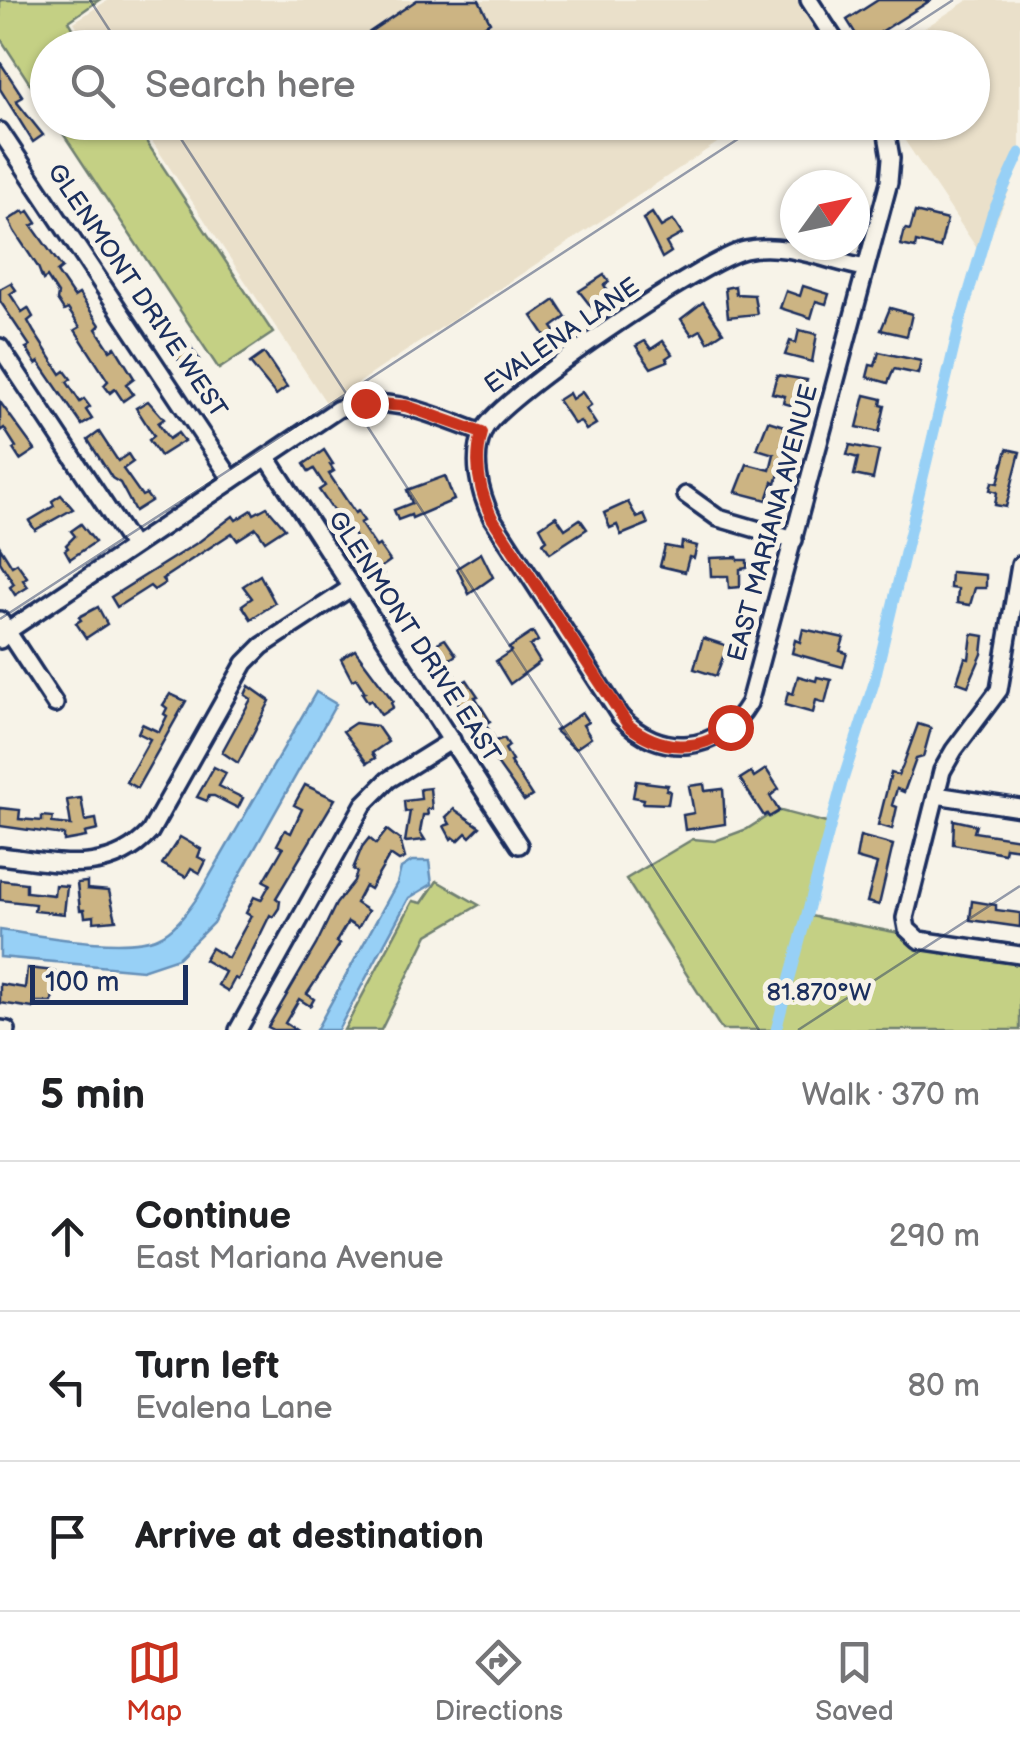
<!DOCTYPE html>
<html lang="en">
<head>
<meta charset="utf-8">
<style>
  :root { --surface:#fff; --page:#f2f2f2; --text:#202124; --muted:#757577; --line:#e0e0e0; --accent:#c8321e }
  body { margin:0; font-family:"Balsamiq Sans",sans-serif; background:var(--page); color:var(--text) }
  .compass { position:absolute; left:780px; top:170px; width:90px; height:90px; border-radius:50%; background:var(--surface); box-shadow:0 2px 8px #0004; rotate:57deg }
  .scale { position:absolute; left:30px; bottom:25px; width:158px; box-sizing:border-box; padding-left:10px; border:5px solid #1b2f5e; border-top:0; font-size:28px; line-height:35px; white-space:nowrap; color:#1b2f5e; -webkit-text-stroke:8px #f7f3e8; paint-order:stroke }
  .stop { position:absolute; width:30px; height:30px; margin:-22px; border:8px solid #c8321e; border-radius:50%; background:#fff }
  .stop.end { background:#c8321e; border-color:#fff; box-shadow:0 2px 10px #0008 }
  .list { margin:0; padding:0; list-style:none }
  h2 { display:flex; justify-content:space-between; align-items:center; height:130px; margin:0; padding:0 40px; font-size:42px }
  h2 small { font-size:32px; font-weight:400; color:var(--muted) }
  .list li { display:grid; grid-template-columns:65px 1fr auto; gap:30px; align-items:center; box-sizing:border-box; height:150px; padding:0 40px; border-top:2px solid var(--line) }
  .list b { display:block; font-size:38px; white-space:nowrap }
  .list p { margin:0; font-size:32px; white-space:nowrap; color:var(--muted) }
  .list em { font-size:32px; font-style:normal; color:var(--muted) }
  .icon { flex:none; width:55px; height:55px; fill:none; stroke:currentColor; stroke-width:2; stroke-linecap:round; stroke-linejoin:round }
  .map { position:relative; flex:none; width:1020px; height:1030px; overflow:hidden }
  .search { position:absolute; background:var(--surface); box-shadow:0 2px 8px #0004; left:30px; right:30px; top:30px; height:110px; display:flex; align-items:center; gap:25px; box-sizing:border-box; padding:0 35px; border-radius:55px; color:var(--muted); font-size:38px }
  .sheet { height:580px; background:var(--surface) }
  nav { display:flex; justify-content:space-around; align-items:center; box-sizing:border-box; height:140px; border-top:2px solid var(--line); background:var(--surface); font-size:28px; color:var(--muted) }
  nav a { display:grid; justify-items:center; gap:5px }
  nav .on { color:var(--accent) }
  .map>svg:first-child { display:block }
  .built { fill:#eae0ca }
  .green { fill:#c4d084; stroke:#708071; stroke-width:2.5 }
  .water { fill:#97d0f6; stroke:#6590b9; stroke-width:2.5 }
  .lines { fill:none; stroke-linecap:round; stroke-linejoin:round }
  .canal { stroke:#97d0f6; stroke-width:11 }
  .building { fill:#ccb483; stroke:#1b2f5e; stroke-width:2.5 }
  .minor-casing { stroke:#1b2f5e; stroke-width:22 }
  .minor { stroke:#f7f3e8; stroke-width:15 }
  .route { stroke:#c8321e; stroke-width:12 }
  .ticks { fill:none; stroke:#1b2f5e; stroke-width:2.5; stroke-opacity:0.45 }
  .labels { text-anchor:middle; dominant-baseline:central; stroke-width:10; stroke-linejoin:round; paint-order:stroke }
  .street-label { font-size:25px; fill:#1b2f5e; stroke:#f7f3e8 }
  .ticks-label { font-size:25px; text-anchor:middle; fill:#1b2f5e; stroke:#f7f3e8; stroke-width:10; stroke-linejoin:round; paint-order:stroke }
</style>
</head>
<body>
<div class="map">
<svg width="1020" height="1030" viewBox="0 0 1020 1030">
  <rect width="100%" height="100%" fill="#f7f3e8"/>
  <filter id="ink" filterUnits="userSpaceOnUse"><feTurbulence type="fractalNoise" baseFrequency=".01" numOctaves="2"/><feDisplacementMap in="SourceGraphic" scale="20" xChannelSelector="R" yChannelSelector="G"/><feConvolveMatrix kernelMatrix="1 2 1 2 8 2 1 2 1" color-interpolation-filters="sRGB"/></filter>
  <g filter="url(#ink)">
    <g class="built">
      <polygon points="108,0 803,0 835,47 91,48 74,22"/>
      <polygon points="968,0 1020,0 1020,164 982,256 893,123 972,122 972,48 895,47"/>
      <polygon points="140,123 747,123 327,404"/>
    </g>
    <g class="green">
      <polygon points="0,0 99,0 69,21 84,47 48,48 47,110 0,38"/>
      <polygon points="56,123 134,123 273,333 219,369"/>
      <polygon points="777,810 830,824 810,916 1020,956 1020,1030 722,1030 626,879 693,839 715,841 747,829"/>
      <polygon points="437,881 479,905 428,935 381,1030 344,1030 413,901 422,903"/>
    </g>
    <g class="water">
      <path d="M316 692 336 704 213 923 178 958 142 970 0 957V930C38 935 124 952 158 937 175 930 187 912 197 898Z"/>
      <polygon points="412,861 429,861 432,884 409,898 338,1030 316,1030 397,883 401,868"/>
    </g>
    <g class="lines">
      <polyline class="canal" points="776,1030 842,783 874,683 960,322 992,214 1020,153"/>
    </g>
    <g class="building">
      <polygon points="417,0 479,0 490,22 479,29 492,48 346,48"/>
      <polygon points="878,0 931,0 862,44 847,20"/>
      <polygon points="0,62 23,97 16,101 43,135 33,142 0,89"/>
      <polygon points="23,211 25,214 29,211 37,223 32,226 62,268 57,272 74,297 79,294 100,325 96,329 110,350 115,347 134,378 126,384 133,394 123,401 115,389 110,393 104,385 108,381 75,330 80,327 68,309 64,311 57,300 58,294 47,277 43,280 38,267 14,231 9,220"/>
      <polygon points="915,212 947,220 940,248 916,242 915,248 901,245 905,229 910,230"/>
      <polygon points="652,213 661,227 673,220 682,234 666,243 671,252 662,258 643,219"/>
      <polygon points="604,275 609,282 604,285 612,298 608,301 611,305 597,314 579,291"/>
      <polygon points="11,283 16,290 10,294 22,312 28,308 33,317 28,321 34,332 61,374 65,371 71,379 67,382 80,402 84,399 90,407 86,410 92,419 82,425 39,362 36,364 26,348 30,346 0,301 0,289"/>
      <polygon points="735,286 736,294 754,295 757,314 728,317 725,288"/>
      <polygon points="803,286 829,294 826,304 816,301 811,318 780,308 786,291 800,296"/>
      <polygon points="555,300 566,317 552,327 557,334 548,340 532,316"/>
      <polygon points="703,302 723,332 708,342 701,330 692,335 681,319"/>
      <polygon points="890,308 912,314 907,336 881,330"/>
      <polygon points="162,313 186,349 190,346 199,359 194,362 199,369 189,378 168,342 154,327 152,320"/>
      <polygon points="799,330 817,334 812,362 785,355 790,341 796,343"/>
      <polygon points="645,341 651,349 663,341 672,354 666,358 668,361 651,368 636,346"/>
      <polygon points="879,352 921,361 918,374 894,369 888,383 867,377 870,365 875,366"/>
      <polygon points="264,353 287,387 276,395 250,363"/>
      <polygon points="777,375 807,380 804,390 798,393 794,406 783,403 785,396 772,393"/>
      <polygon points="582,392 591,405 586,409 596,424 586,430 580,421 574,424 558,400 569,393 572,399"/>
      <polygon points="865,395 882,399 881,405 885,406 879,432 857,427"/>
      <polygon points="148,401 164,419 158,423 169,439 178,433 184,441 160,456 149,440 154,436 136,408"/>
      <polygon points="0,402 35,450 20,460 13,449 16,447 4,428 0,431"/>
      <polygon points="768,421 794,429 791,441 788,440 776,484 773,482 767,500 736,492 747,464 770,470 774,454 757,449"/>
      <polygon points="99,432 118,461 128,454 133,462 123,469 142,496 146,494 151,501 135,511 120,483 112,478 88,440"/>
      <polygon points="850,445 879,451 873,479 854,475 858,458 847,455"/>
      <polygon points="1007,449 1020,452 1006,507 995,505 997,492 990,490 992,482 998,483"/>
      <polygon points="324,450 333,464 330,465 334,471 329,474 355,513 358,511 364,521 360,523 376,547 379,545 390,561 380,568 383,573 376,577 351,530 348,532 319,490 325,486 314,469 309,472 304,464"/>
      <polygon points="445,476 454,500 412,518 411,515 398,520 394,510 412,503 407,490"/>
      <polygon points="61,495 73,509 35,530 29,521 54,506 52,501"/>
      <polygon points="628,502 637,518 644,515 648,524 621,535 617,525 610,528 604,513"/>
      <polygon points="267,507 285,528 265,541 256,528 237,540 232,533 162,579 165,583 154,590 150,586 117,607 111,597 200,541 233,516 236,520 252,510 254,514"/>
      <polygon points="556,516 565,529 580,519 587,529 550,553 543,543 547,540 540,527"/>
      <polygon points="81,524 95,542 70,559 65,550 68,548 66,545 75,536 71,531"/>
      <polygon points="682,542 697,546 694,558 689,557 685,572 660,566 665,546 681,549"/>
      <polygon points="0,547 12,566 17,563 27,577 23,580 28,587 15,595 10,587 14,584 0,562"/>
      <polygon points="481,553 493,577 469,594 457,568"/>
      <polygon points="737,557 738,560 747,560 747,568 740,569 740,587 729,588 728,576 711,576 710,558"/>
      <polygon points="951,572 986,575 986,588 975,588 970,605 957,603 958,589 950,588"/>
      <polygon points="260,575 275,603 251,619 242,605 252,598 243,586"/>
      <polygon points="98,607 107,624 86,638 76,623 81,620 79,617"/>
      <polygon points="803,629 844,638 840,651 847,653 843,667 792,653 795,640 800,642"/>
      <polygon points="533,632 538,641 530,646 540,662 510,684 496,661 511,651 509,648"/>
      <polygon points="972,634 984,636 982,654 968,686 957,682 965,658 969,659"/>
      <polygon points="703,638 731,647 728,659 723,657 716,676 694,669"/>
      <polygon points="445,639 456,655 447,661 449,667 460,684 467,680 478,696 475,697 490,721 485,724 496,741 504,738 509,746 505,749 512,761 510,762 532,796 524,801 489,752 463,705 461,707 424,650"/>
      <polygon points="355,650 393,701 391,703 393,707 381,715 371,700 368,702 362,693 365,692 356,678 352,680 341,659"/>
      <polygon points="798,676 816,681 817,677 831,680 825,703 816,700 813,713 785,705 788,692 793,694"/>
      <polygon points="249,686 270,701 238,763 222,752 251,699 245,695"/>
      <polygon points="170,694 186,701 137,788 126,782 150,739 138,733 142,724 159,732 167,716 164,714 167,708 163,705"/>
      <polygon points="582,713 588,722 583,725 591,738 575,749 555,731"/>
      <polygon points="355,723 377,726 388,742 372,753 375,758 367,763 343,731"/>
      <polygon points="918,724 931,728 923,757 916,759 904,792 897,789 892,805 897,807 892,829 878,825 891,773 898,775 902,768"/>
      <polygon points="214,767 226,773 219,786 243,798 238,808 214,796 209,796 207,801 197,797"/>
      <polygon points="766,769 779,789 770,796 779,811 769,817 767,814 764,816 740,779 751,772 754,777"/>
      <polygon points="636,781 668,785 666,790 670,791 668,804 643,803 644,799 633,797"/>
      <polygon points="704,784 705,791 723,789 725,824 685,830 683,815 694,813 689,786"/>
      <polygon points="305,785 335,799 276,898 280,901 279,908 273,917 270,915 238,980 235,978 228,991 218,985 225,972 204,960 211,948 228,958 251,916 246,913 254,897 261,900 270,884 264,881 283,848 277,845 285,830 291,833 302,809 294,805"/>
      <polygon points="430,788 432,809 427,809 428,815 423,815 420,832 425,840 405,842 410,811 405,812 404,801 421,799 420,789"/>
      <polygon points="81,798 85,821 96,819 98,830 85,833 86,837 64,841 64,835 0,826 0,808 20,810 19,819 42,821 42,816 53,817 52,823 71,825 67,800"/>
      <polygon points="454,809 480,827 470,837 466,833 458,841 453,837 451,839 444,826 450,824 446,817"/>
      <polygon points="954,820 976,825 974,832 1020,839 1020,849 1005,847 1004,853 953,844"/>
      <polygon points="387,830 400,840 405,858 399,861 390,855 370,889 365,886 356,903 368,911 358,928 348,922 336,942 340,944 307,994 314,999 310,1006 299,999 285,1023 296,1030 274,1030 268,1027 316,945 336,904 354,881 357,872 353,869 362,847 369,838 376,844"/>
      <polygon points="860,836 893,845 879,905 867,902 877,864 856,858"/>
      <polygon points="180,837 201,849 198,857 206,861 200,873 191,868 186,877 162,864"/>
      <polygon points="0,880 26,883 26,892 54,895 55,885 67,886 64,914 34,911 35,904 0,900"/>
      <polygon points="87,882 87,889 109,891 116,920 94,922 94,916 85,917 84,910 80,910 77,883"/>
      <polygon points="972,901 996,905 996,910 1020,913 1020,927 970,920"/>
      <polygon points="27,968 55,971 52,1002 34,1002 33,1008 0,1003 0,984 25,988"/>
    </g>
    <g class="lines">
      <defs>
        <g id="minor">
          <polyline points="809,0 840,48"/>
          <polyline points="0,131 232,480"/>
          <path d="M865 268C827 261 784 241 745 250 707 258 500 397 484 430 471 457 479 492 492 518L620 716C659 759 719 754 749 703L889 182 891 158 885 122"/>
          <polyline points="0,347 132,546"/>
          <polyline points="267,457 519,845"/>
          <polyline points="686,495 718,518 794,540"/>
          <polyline points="1020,565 999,690 954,750 942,771 905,918 907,929 919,940 1020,955"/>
          <polyline points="0,620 55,704"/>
          <path d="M0 640 8 631 338 409C389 392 434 416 482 433"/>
          <polyline points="936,795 1020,808"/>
          <path d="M0 856C55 862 108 878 150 832L245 663 262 646 352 587"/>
          <polyline points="0,1029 7,1030"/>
          <polyline points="238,1030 364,804 388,780 452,740"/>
        </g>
      </defs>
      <use href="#minor" class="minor-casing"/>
      <use href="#minor" class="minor"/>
    </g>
  </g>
  <g class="lines" filter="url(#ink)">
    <path class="route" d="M365 403 406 406 482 433C474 462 479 491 492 518L628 725C659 750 699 754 730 727"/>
  </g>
  <path class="ticks" d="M90 0 121 48M879 48 953 0M170 122 759 1030M0 619 764 122M798 1030 1020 886"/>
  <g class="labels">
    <g class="street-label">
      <text transform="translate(137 291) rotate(56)">GLENMONT DRIVE WEST</text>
      <text transform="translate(562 336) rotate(-35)">EVALENA LANE</text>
      <text transform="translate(773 523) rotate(-75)">EAST MARIANA AVENUE</text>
      <text transform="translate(414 637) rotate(57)">GLENMONT DRIVE EAST</text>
    </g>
  </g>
  <g class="ticks-label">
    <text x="819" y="1000">81.870°W</text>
  </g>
</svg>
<svg class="compass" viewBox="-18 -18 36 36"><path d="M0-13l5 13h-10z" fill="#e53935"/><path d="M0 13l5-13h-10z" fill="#757577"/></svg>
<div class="scale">100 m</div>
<div class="stop" style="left:730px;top:727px"></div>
<div class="stop end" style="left:365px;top:403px"></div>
<div class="search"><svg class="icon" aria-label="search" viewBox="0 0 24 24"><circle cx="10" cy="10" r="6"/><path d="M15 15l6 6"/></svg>Search here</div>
</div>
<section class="sheet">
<h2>5 min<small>Walk · 370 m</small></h2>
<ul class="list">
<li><svg class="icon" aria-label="ahead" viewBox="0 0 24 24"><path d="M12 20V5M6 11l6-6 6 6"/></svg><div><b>Continue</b><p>East Mariana Avenue</p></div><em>290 m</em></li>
<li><svg class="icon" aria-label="left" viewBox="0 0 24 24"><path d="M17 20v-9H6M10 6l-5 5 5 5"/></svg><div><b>Turn left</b><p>Evalena Lane</p></div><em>80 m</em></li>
<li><svg class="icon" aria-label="arrive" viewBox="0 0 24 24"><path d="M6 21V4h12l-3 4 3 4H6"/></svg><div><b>Arrive at destination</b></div></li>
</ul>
</section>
<nav>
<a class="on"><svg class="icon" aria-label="map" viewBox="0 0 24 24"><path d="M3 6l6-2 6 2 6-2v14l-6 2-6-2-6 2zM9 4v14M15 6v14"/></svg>Map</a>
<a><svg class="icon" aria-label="directions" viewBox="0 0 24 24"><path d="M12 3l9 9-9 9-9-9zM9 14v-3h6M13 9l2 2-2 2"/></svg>Directions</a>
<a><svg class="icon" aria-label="saved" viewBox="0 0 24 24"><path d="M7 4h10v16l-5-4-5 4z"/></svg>Saved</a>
</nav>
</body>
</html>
